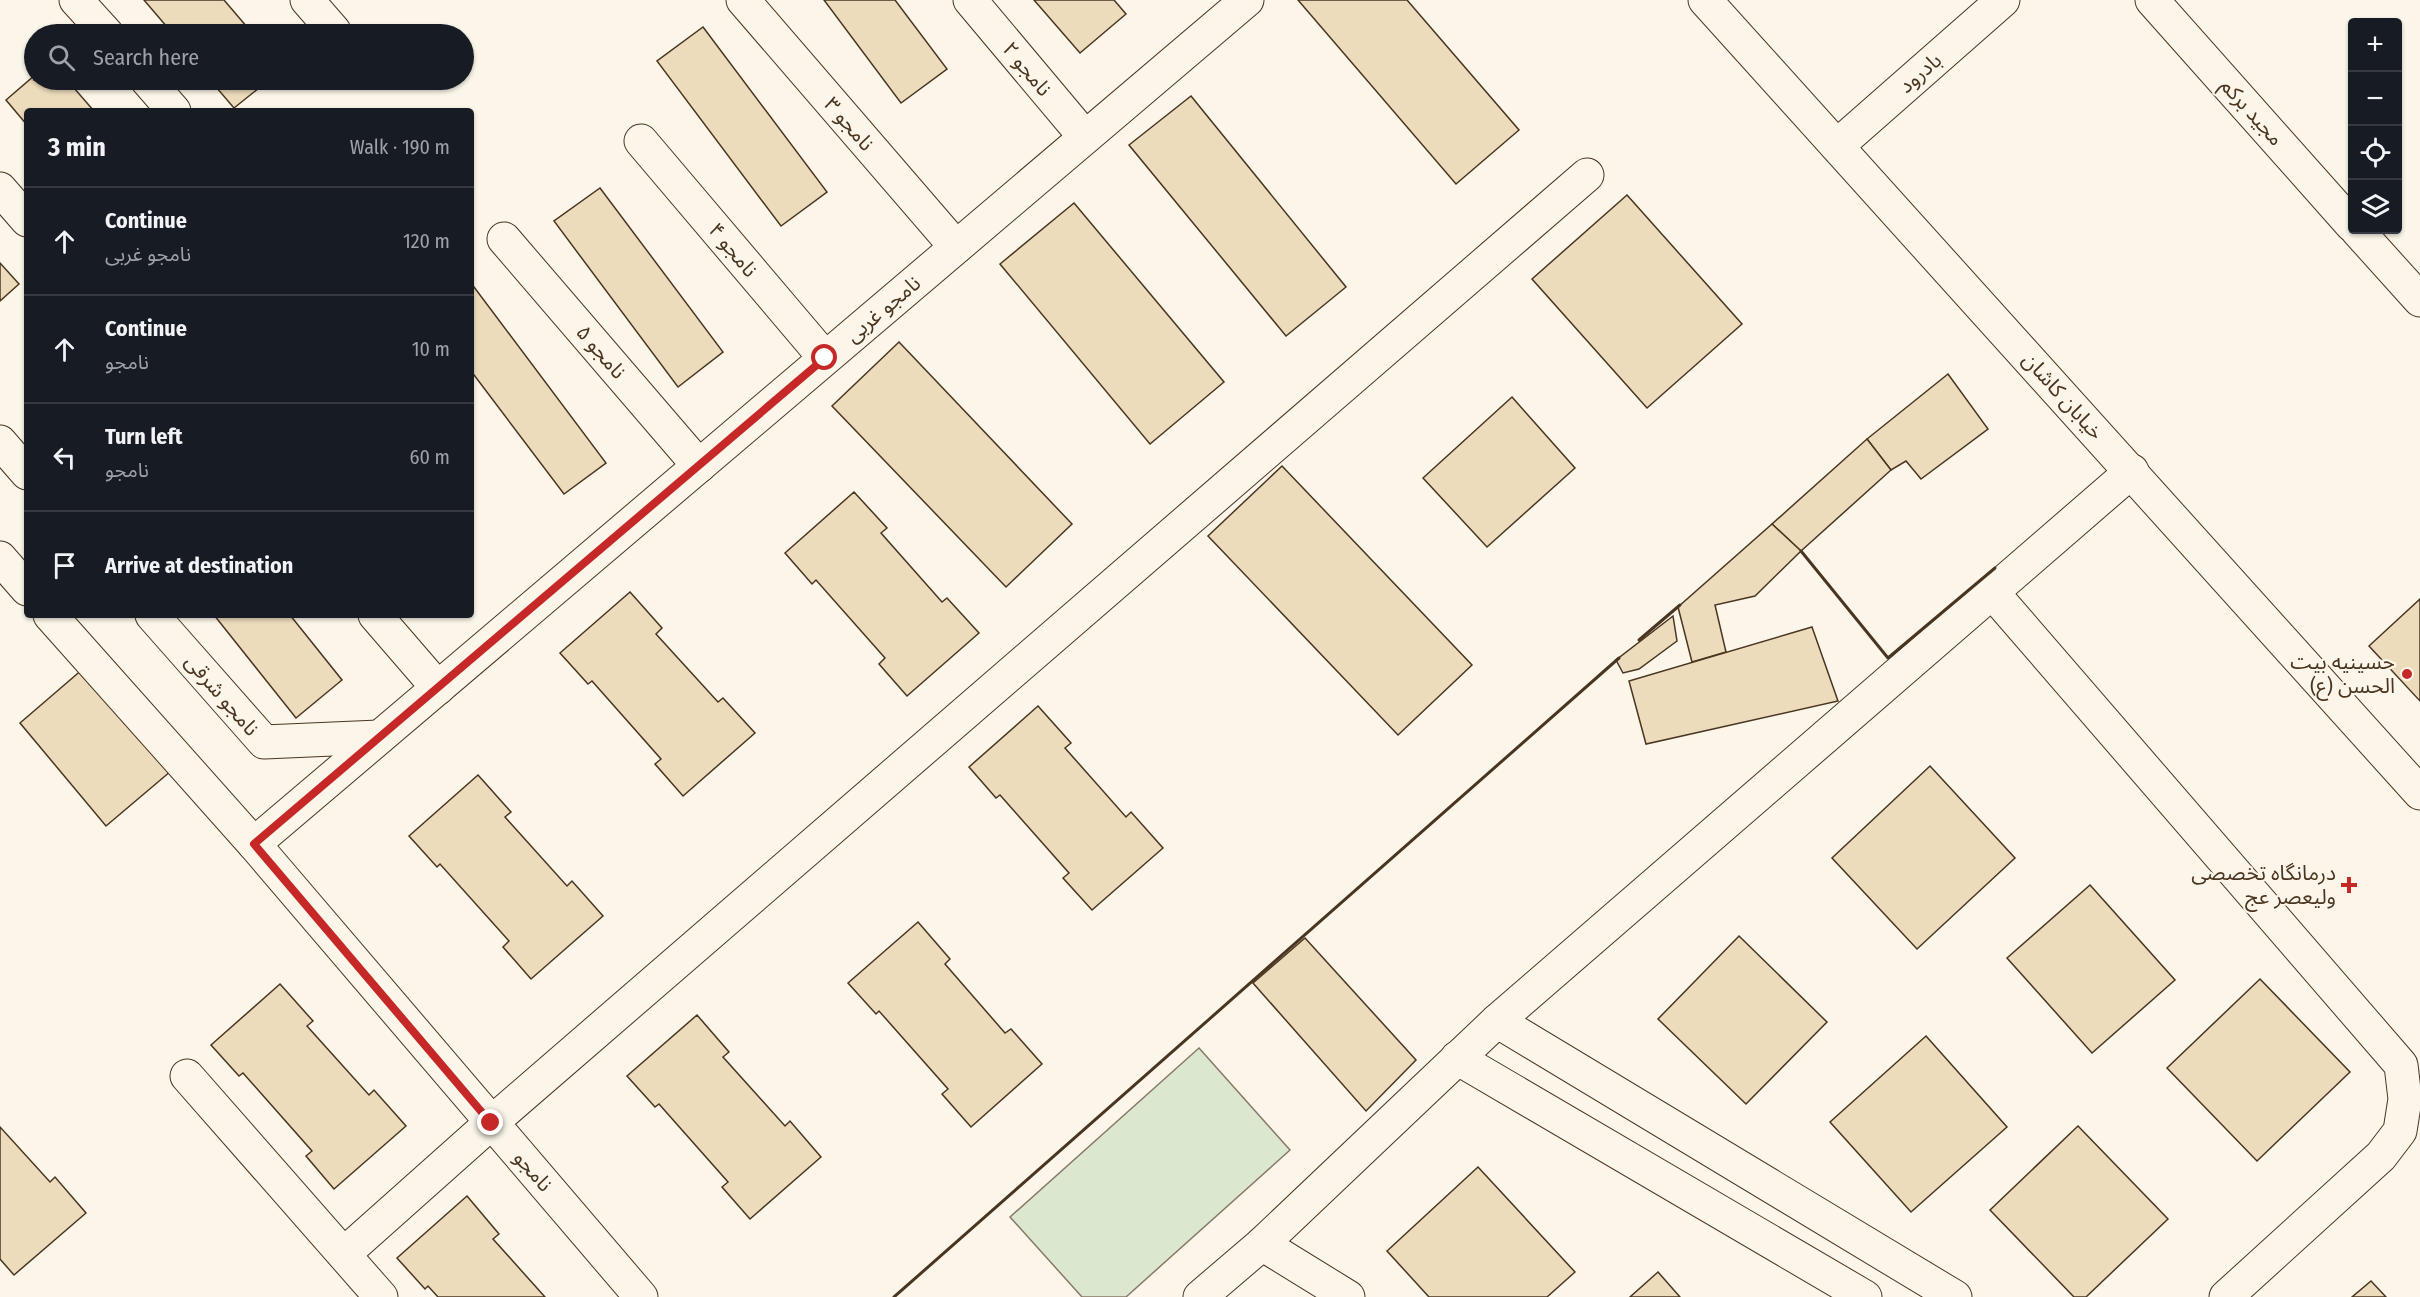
<!DOCTYPE html>
<html lang="en">
<head>
<meta charset="utf-8">
<style>
  :root { --surface:#171b24; --page:#20242c; --text:#f1f3f6; --muted:#9ea1a6; --line:#363941 }
  body { margin:0; font-family:"Fira Sans Condensed","Noto Sans Arabic",sans-serif; background:var(--page); color:var(--text) }
  .controls { position:absolute; right:18px; top:18px; display:grid; overflow:hidden; border-radius:6px; box-shadow:0 2px 4px #0004 }
  .controls button { width:54px; height:54px; display:grid; place-items:center; padding:0; border:0; border-bottom:2px solid var(--line); background:var(--surface); color:var(--text); font:30px sans-serif }
  .stop { position:absolute; width:18px; height:18px; margin:-14px; border:4px solid #c62828; border-radius:50%; background:#fff }
  .stop.end { background:#c62828; border-color:#fff; box-shadow:0 2px 6px #0008 }
  .list { margin:0; padding:0; list-style:none }
  h2 { display:flex; justify-content:space-between; align-items:center; height:78px; margin:0; padding:0 24px; font-size:26px }
  h2 small { font-size:20px; font-weight:400; color:var(--muted) }
  .list li { display:grid; grid-template-columns:39px 1fr auto; gap:18px; align-items:center; box-sizing:border-box; height:108px; padding:0 24px; border-top:2px solid var(--line) }
  .list b { display:block; font-size:22px; white-space:nowrap }
  .list p { margin:0; font-size:20px; white-space:nowrap; color:var(--muted) }
  .list em { font-size:20px; font-style:normal; color:var(--muted) }
  .icon { flex:none; width:33px; height:33px; fill:none; stroke:currentColor; stroke-width:2; stroke-linecap:round; stroke-linejoin:round }
  .map { position:relative; flex:none; width:2420px; height:1297px; overflow:hidden }
  .search { position:absolute; background:var(--surface); box-shadow:0 2px 4px #0004; left:24px; top:24px; width:450px; height:66px; display:flex; align-items:center; gap:15px; box-sizing:border-box; padding:0 21px; border-radius:33px; color:var(--muted); font-size:22px }
  .panel { position:absolute; background:var(--surface); box-shadow:0 2px 4px #0004; left:24px; top:108px; width:450px; height:510px; border-radius:6px }
  .map>svg:first-child { display:block }
  .green { fill:#dce7d0; stroke:#887966; stroke-width:1.5 }
  .building { fill:#ecdcbc; stroke:#4a3520; stroke-width:1.5 }
  .lines { fill:none; stroke-linecap:round; stroke-linejoin:round }
  .minor-casing { stroke:#4a3520; stroke-width:35 }
  .minor { stroke:#fbf6e9; stroke-width:33 }
  .wall { stroke:#4a3520; stroke-width:3 }
  .route { stroke:#c62828; stroke-width:8 }
  .poi-dot { fill:#c62828; stroke:#fbf6e9; stroke-width:2 }
  .labels { text-anchor:middle; dominant-baseline:central; stroke-width:4.5; stroke-linejoin:round; paint-order:stroke }
  .street-label { font-size:21px; fill:#4a3520; stroke:#fbf6e9 }
  .poi-label { font-size:21px; fill:#4a3520; stroke:#fbf6e9; text-anchor:end }
</style>
</head>
<body>
<div class="map">
<svg width="2420" height="1297" viewBox="0 0 2420 1297">
  <rect width="100%" height="100%" fill="#fbf6e9"/>
  <polygon class="green" points="1199,1048 1290,1150 1126,1297 1082,1297 1010,1217"/>
  <g class="building">
    <polygon points="144,0 224,0 253,34 173,34"/>
    <polygon points="824,0 895,0 947,69 901,103"/>
    <polygon points="1034,0 1114,0 1126,14 1080,53"/>
    <polygon points="1298,0 1407,0 1519,130 1456,184"/>
    <polygon points="703,27 827,192 781,226 657,61"/>
    <polygon points="34,76 34,80 67,80 94,111 27,111 27,125 6,100"/>
    <polygon points="210,80 269,80 234,108"/>
    <polygon points="1191,96 1346,287 1286,336 1129,145"/>
    <polygon points="600,188 723,352 678,387 554,221"/>
    <polygon points="1627,195 1742,324 1647,408 1532,279"/>
    <polygon points="1074,203 1224,382 1150,444 1000,264"/>
    <polygon points="0,263 19,284 0,301"/>
    <polygon points="471,283 606,463 564,494 471,371"/>
    <polygon points="899,342 1072,524 1006,587 832,406"/>
    <polygon points="1948,374 1988,429 1921,479 1906,461 1891,470 1867,439"/>
    <polygon points="1512,397 1575,468 1487,547 1423,478"/>
    <polygon points="1867,439 1891,470 1801,551 1772,524"/>
    <polygon points="1282,466 1472,665 1398,735 1208,536"/>
    <polygon points="854,492 887,528 881,533 942,602 947,598 979,633 907,696 879,664 885,658 816,580 812,584 785,553"/>
    <polygon points="1772,524 1801,551 1755,596 1715,605 1726,652 1692,662 1678,607"/>
    <polygon points="630,592 662,628 656,634 718,702 723,698 755,733 683,796 655,764 661,759 592,681 588,684 560,653"/>
    <polygon points="2420,599 2420,701 2369,646"/>
    <polygon points="214,615 290,615 342,680 296,718"/>
    <polygon points="1673,616 1677,641 1639,669 1623,673 1616,660"/>
    <polygon points="1812,627 1838,701 1646,744 1629,681"/>
    <polygon points="84,668 171,771 106,826 20,723"/>
    <polygon points="1038,706 1071,743 1065,748 1126,817 1131,812 1163,848 1092,910 1063,878 1069,873 1000,795 996,798 969,767"/>
    <polygon points="1930,766 2015,858 1917,949 1832,858"/>
    <polygon points="478,775 511,812 505,817 567,886 572,881 603,916 531,979 503,947 509,941 440,864 437,867 409,836"/>
    <polygon points="2090,885 2175,980 2092,1053 2007,958"/>
    <polygon points="918,922 950,959 945,964 1005,1033 1011,1029 1042,1064 971,1127 942,1094 948,1089 879,1011 876,1014 848,983"/>
    <polygon points="1739,936 1827,1022 1746,1104 1658,1019"/>
    <polygon points="1305,938 1416,1060 1366,1111 1253,983"/>
    <polygon points="2260,979 2350,1072 2257,1161 2167,1068"/>
    <polygon points="280,984 313,1021 307,1026 369,1095 374,1090 406,1126 334,1189 306,1156 312,1151 243,1073 239,1076 211,1045"/>
    <polygon points="697,1015 729,1052 723,1057 785,1126 790,1121 821,1157 750,1219 722,1187 728,1182 659,1104 655,1107 627,1076"/>
    <polygon points="1926,1036 2007,1127 1911,1212 1830,1122"/>
    <polygon points="2078,1126 2168,1219 2086,1297 2074,1297 1990,1210"/>
    <polygon points="0,1127 50,1182 55,1177 86,1213 14,1275 0,1259"/>
    <polygon points="1478,1167 1575,1272 1547,1297 1429,1297 1387,1251"/>
    <polygon points="467,1196 499,1234 493,1239 545,1297 438,1297 428,1286 425,1289 397,1258"/>
    <polygon points="1658,1272 1680,1297 1630,1297"/>
    <polygon points="2371,1281 2386,1297 2352,1297"/>
  </g>
  <g class="lines">
    <defs>
      <g id="minor">
        <polyline points="76,0 107,34"/>
        <polyline points="307,0 334,31"/>
        <polyline points="743,0 956,247"/>
        <polyline points="970,0 1085,137"/>
        <polyline points="1705,0 2420,793"/>
        <polyline points="2152,0 2352,225"/>
        <polyline points="147,80 174,111"/>
        <polyline points="641,141 825,358"/>
        <polyline points="1837,146 2003,0"/>
        <polyline points="0,189 27,220"/>
        <polyline points="2357,230 2420,300"/>
        <polyline points="504,239 699,466"/>
        <polyline points="0,442 27,473"/>
        <polyline points="0,558 27,589"/>
        <polyline points="1992,592 2401,1065 2405,1099 2400,1131 2381,1156 2226,1297"/>
        <polyline points="50,615 254,844"/>
        <polyline points="152,615 264,742 379,737"/>
        <polyline points="375,615 438,688"/>
        <polyline points="1497,1021 1955,1297"/>
        <polyline points="1457,1058 1865,1297"/>
        <polyline points="187,1076 381,1297"/>
        <polyline points="1262,1244 1348,1297"/>
        <polyline points="344,1254 491,1123 1587,175"/>
        <polyline points="641,1297 254,844 1247,0"/>
        <polyline points="1200,1297 1262,1244 1497,1021 2132,471"/>
      </g>
    </defs>
    <use href="#minor" class="minor-casing"/>
    <use href="#minor" class="minor"/>
    <g class="wall">
      <polyline points="1801,551 1888,658 1995,568"/>
      <polyline points="1639,640 1680,605"/>
      <polyline points="894,1297 1619,658"/>
    </g>
  </g>
  <g class="lines">
    <polyline class="route" points="491,1123 254,844 825,358"/>
  </g>
  <g class="poi-dot">
    <circle cx="2407" cy="674" r="6"/>
    <path d="M2346 876h6v6h6v6h-6v6h-6v-6h-6v-6h6z"/>
  </g>
  <g class="labels">
    <g class="street-label">
      <text transform="translate(1027 69) rotate(50)">نامجو ۲</text>
      <text transform="translate(1920 73) rotate(-41)">بادرود</text>
      <text transform="translate(2252 112) rotate(48)">مجید برکم</text>
      <text transform="translate(849 124) rotate(49)">نامجو ۳</text>
      <text transform="translate(733 250) rotate(50)">نامجو ۴</text>
      <text transform="translate(883 309) rotate(-40)">نامجو غربی</text>
      <text transform="translate(601 352) rotate(49)">نامجو ۵</text>
      <text transform="translate(2063 396) rotate(48)">خیابان کاشان</text>
      <text transform="translate(222 695) rotate(49)">نامجو شرقی</text>
      <text transform="translate(533 1171) rotate(49)">نامجو</text>
    </g>
    <g class="poi-label">
      <text x="2395" y="662">حسینیه بیت<tspan x="2395" dy="24">الحسن (ع)</tspan></text>
      <text x="2336" y="873">درمانگاه تخصصی<tspan x="2336" dy="24">ولیعصر عج</tspan></text>
    </g>
  </g>
</svg>
<div class="controls">
<button>+</button>
<button>−</button>
<button><svg class="icon" aria-label="locate" viewBox="0 0 24 24"><circle cx="12" cy="12" r="6"/><path d="M12 2v4M12 18v4M2 12h4M18 12h4"/></svg></button>
<button><svg class="icon" aria-label="layers" viewBox="0 0 24 24"><path d="M12 4l9 5-9 5-9-5zM3 14l9 5 9-5"/></svg></button>
</div>
<div class="stop" style="left:825px;top:358px"></div>
<div class="stop end" style="left:491px;top:1123px"></div>
<div class="search"><svg class="icon" aria-label="search" viewBox="0 0 24 24"><circle cx="10" cy="10" r="6"/><path d="M15 15l6 6"/></svg>Search here</div>
<section class="panel">
<h2>3 min<small>Walk · 190 m</small></h2>
<ul class="list">
<li><svg class="icon" aria-label="ahead" viewBox="0 0 24 24"><path d="M12 20V5M6 11l6-6 6 6"/></svg><div><b>Continue</b><p>نامجو غربی</p></div><em>120 m</em></li>
<li><svg class="icon" aria-label="ahead" viewBox="0 0 24 24"><path d="M12 20V5M6 11l6-6 6 6"/></svg><div><b>Continue</b><p>نامجو</p></div><em>10 m</em></li>
<li><svg class="icon" aria-label="left" viewBox="0 0 24 24"><path d="M17 20v-9H6M10 6l-5 5 5 5"/></svg><div><b>Turn left</b><p>نامجو</p></div><em>60 m</em></li>
<li><svg class="icon" aria-label="arrive" viewBox="0 0 24 24"><path d="M6 21V4h12l-3 4 3 4H6"/></svg><div><b>Arrive at destination</b></div></li>
</ul>
</section>
</div>
</body>
</html>
